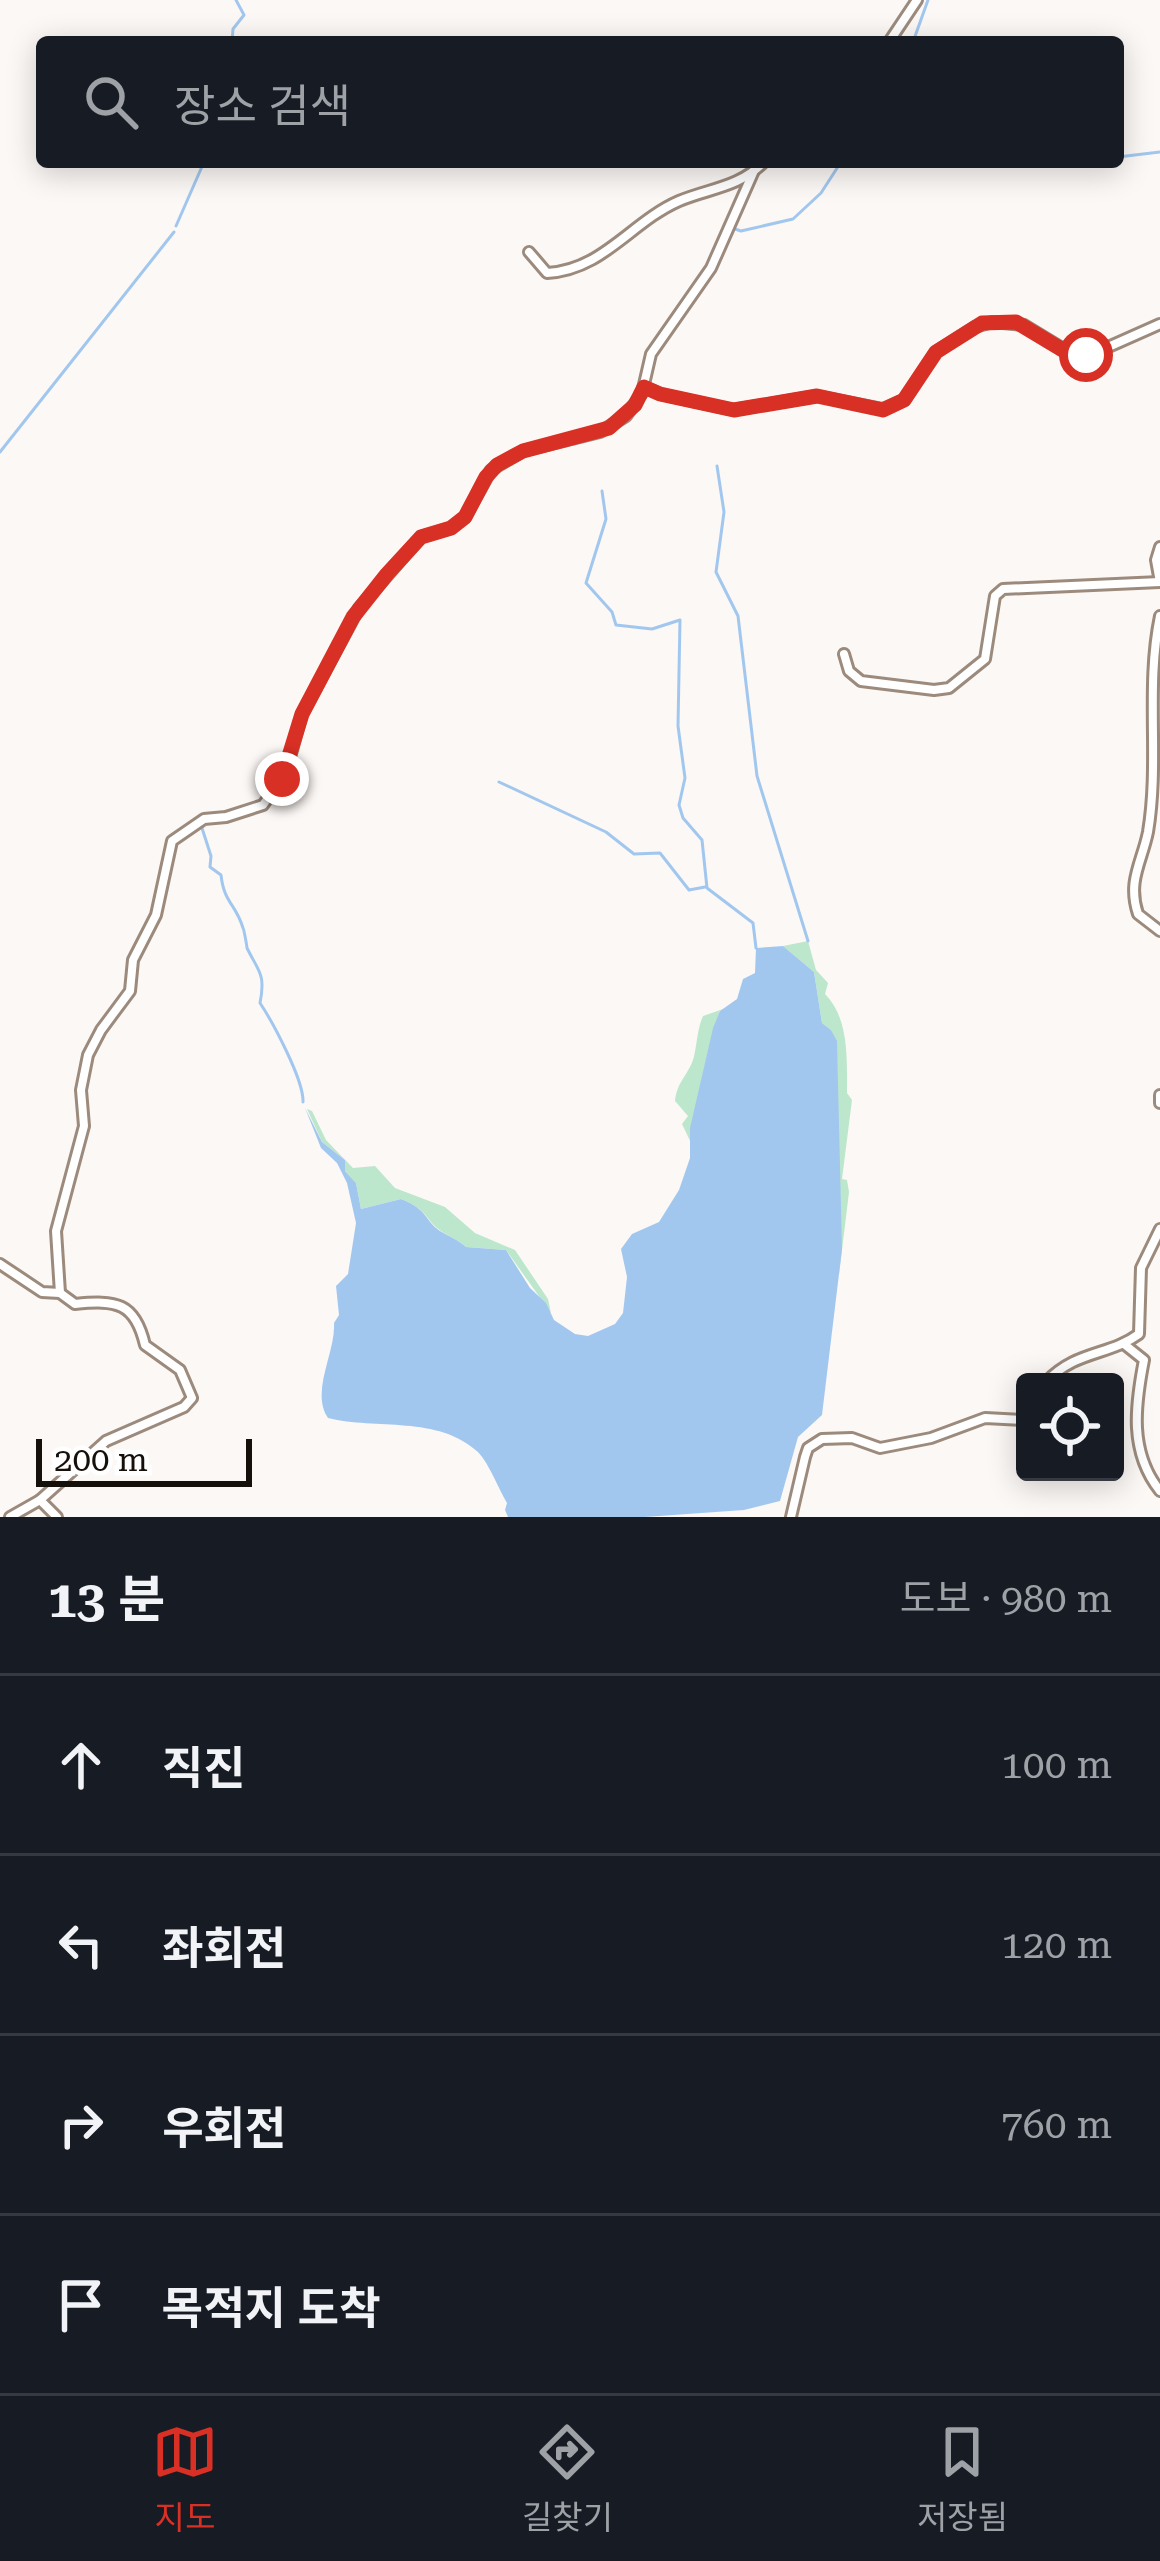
<!DOCTYPE html>
<html lang="ko">
<head>
<meta charset="utf-8">
<style>
  :root { --surface:#171b24; --page:#242831; --text:#f1f3f6; --muted:#9ea1a6; --line:#363941; --accent:#d93025 }
  body { margin:0; font-family:"Roboto Serif","Noto Sans KR",serif; background:var(--page); color:var(--text) }
  .controls { position:absolute; right:36px; bottom:36px; display:grid; overflow:hidden; border-radius:12px; box-shadow:0 6px 30px #0003 }
  .controls button { width:108px; height:108px; display:grid; place-items:center; padding:0; border:0; border-bottom:3px solid var(--line); background:var(--surface); color:var(--text); font:60px sans-serif }
  .scale { position:absolute; left:36px; bottom:30px; width:216px; box-sizing:border-box; padding-left:12px; border:6px solid #16100b; border-top:0; font-size:33px; line-height:42px; white-space:nowrap; color:#16100b; -webkit-text-stroke:9px #fff; paint-order:stroke }
  .stop { position:absolute; width:36px; height:36px; margin:-27px; border:9px solid #d93025; border-radius:50%; background:#fff }
  .stop.end { background:#d93025; border-color:#fff; box-shadow:0 3px 12px #0008 }
  .list { margin:0; padding:0; list-style:none }
  h2 { display:flex; justify-content:space-between; align-items:center; height:156px; margin:0; padding:0 48px; font-size:51px }
  h2 small { font-size:39px; font-weight:400; color:var(--muted) }
  .list li { display:grid; grid-template-columns:78px 1fr auto; gap:36px; align-items:center; box-sizing:border-box; height:180px; padding:0 48px; border-top:3px solid var(--line) }
  .list b { display:block; font-size:45px; white-space:nowrap }
  .list em { font-size:39px; font-style:normal; color:var(--muted) }
  .icon { flex:none; width:66px; height:66px; fill:none; stroke:currentColor; stroke-width:2; stroke-linecap:round; stroke-linejoin:round }
  .map { position:relative; flex:none; width:1160px; height:1517px; overflow:hidden }
  .search { position:absolute; background:var(--surface); box-shadow:0 6px 30px #0003; left:36px; right:36px; top:36px; height:132px; display:flex; align-items:center; gap:30px; box-sizing:border-box; padding:0 42px; border-radius:12px; color:var(--muted); font-size:45px }
  .sheet { height:876px; background:var(--surface) }
  nav { display:flex; justify-content:space-around; align-items:center; box-sizing:border-box; height:168px; border-top:3px solid var(--line); background:var(--surface); font-size:33px; color:var(--muted) }
  nav a { display:grid; justify-items:center; gap:6px }
  nav .on { color:var(--accent) }
  .map>svg:first-child { display:block }
  .green { fill:#bde7cc }
  .water { fill:#a2c7ef }
  .lines { fill:none; stroke-linecap:round; stroke-linejoin:round }
  .stream { stroke:#a2c7ef; stroke-width:3 }
  .minor-casing { stroke:#9c8b7d; stroke-width:14 }
  .minor { stroke:#fff; stroke-width:8 }
  .route { stroke:#d93025; stroke-width:15 }
</style>
</head>
<body>
<div class="map">
<svg width="1160" height="1517" viewBox="0 0 1160 1517">
  <rect width="100%" height="100%" fill="#fcf8f5"/>
  <g class="green">
    <path d="M808 941 816 970 828 983 825 994C849 1018 847 1058 847 1093L852 1100 842 1179 847 1180 849 1192 839 1275 837 1054 831 1030 822 1023 814 972 783 946Z"/>
    <path d="M729 1007 720 1011C705 1055 697 1099 692 1145L682 1124 688 1116 675 1101C677 1084 684 1079 691 1065 697 1054 696 1031 703 1016Z"/>
    <path d="M307 1109 312 1111 326 1140 353 1168 375 1166 395 1188 445 1207 475 1233 515 1250 548 1299 551 1313 506 1250 466 1247C457 1239 450 1237 441 1231 424 1219 429 1210 401 1199L361 1209 356 1183 345 1171V1160L322 1142Z"/>
  </g>
  <path class="water" d="M783 946 814 972 822 1023 831 1030 837 1041 842 1249 822 1415 798 1437 780 1501 744 1510 645 1517H508L505 1510 507 1503C498 1488 490 1465 478 1452 438 1415 376 1430 328 1418 310 1392 336 1352 334 1323L339 1315 336 1286 348 1274 356 1223 347 1183 337 1163 321 1148 305 1108 322 1142 345 1160V1171L356 1183 361 1209 401 1199C429 1210 423 1219 440 1231 450 1237 457 1239 466 1247L506 1250 530 1288 546 1303 554 1320 575 1334 588 1336 615 1324 623 1313 627 1277 621 1249 632 1234 659 1222 679 1190 690 1158V1128L713 1028 720 1011 737 999 743 979 755 973 756 948Z"/>
  <g class="lines">
    <g class="stream">
      <polyline points="232,42 233,29 244,15 236,0"/>
      <polyline points="913,42 928,0"/>
      <polyline points="1118,157 1160,152"/>
      <polyline points="176,226 204,162"/>
      <polyline points="735,229 741,231 793,219 821,193 841,162"/>
      <polyline points="0,452 174,232"/>
      <polyline points="717,466 724,512 716,572 738,616 757,776 808,941"/>
      <polyline points="602,491 606,519 586,583 612,612 616,625 652,629 680,620 678,726 685,778 679,805 683,818 702,840 707,888 753,923 756,948"/>
      <polyline points="499,782 606,832 634,854 660,853 689,890 705,887"/>
      <path d="M201 825 211 856 210 867 221 875C224 903 236 904 243 928 244 929 247 947 247 948 258 971 266 973 260 1003 272 1021 304 1080 303 1102"/>
    </g>
    <defs>
      <g id="minor">
        <polyline points="889,42 917,0"/>
        <path d="M529 252 547 273C603 270 631 222 679 201 710 188 738 188 764 162"/>
        <polyline points="644,387 660,394 733,410 817,396 883,409 904,400 936,352 975,327 992,322 1024,325 1075,356 1106,348 1160,324"/>
        <polyline points="1160,547 1156,560 1160,582"/>
        <path d="M1160 616C1145 688 1160 760 1148 832 1142 862 1127 881 1138 914L1160 931"/>
        <polyline points="844,654 849,671 861,681 934,690 949,688 985,659 995,596 1003,589 1160,582"/>
        <polyline points="1160,1095 1160,1103"/>
        <path d="M0 1264 42 1292 60 1293 75 1304C116 1300 135 1302 145 1345L180 1370 192 1398 184 1407 106 1441 40 1500 10 1517"/>
        <polyline points="60,1293 56,1231 84,1126 81,1090 88,1055 101,1030 130,991 133,960 156,915 172,841 204,819 226,817 263,805 286,772 302,714 359,608 421,537 451,528 465,517 491,470 523,451 600,432 626,416 642,393 651,354 711,268 753,173"/>
        <path d="M1124 1344 1144 1360C1135 1406 1129 1452 1160 1491"/>
        <path d="M1046 1382C1076 1350 1109 1356 1139 1334L1141 1268 1160 1229"/>
        <polyline points="40,1500 57,1517"/>
        <polyline points="791,1517 805,1457 808,1448 822,1439 852,1438 880,1448 931,1438 985,1418 1025,1420"/>
      </g>
    </defs>
    <use href="#minor" class="minor-casing"/>
    <use href="#minor" class="minor"/>
  </g>
  <g class="lines">
    <polyline class="route" points="282,779 302,714 353,617 387,574 421,537 451,528 465,517 486,477 497,465 523,451 609,428 635,405 644,387 660,394 734,410 817,396 883,410 904,400 936,352 982,323 1016,322 1071,355 1086,355"/>
  </g>
</svg>
<div class="controls">
<button><svg class="icon" aria-label="locate" viewBox="0 0 24 24"><circle cx="12" cy="12" r="6"/><path d="M12 2v4M12 18v4M2 12h4M18 12h4"/></svg></button>
</div>
<div class="scale">200 m</div>
<div class="stop" style="left:1086px;top:355px"></div>
<div class="stop end" style="left:282px;top:779px"></div>
<div class="search"><svg class="icon" aria-label="search" viewBox="0 0 24 24"><circle cx="10" cy="10" r="6"/><path d="M15 15l6 6"/></svg>장소 검색</div>
</div>
<section class="sheet">
<h2>13 분<small>도보 · 980 m</small></h2>
<ul class="list">
<li><svg class="icon" aria-label="ahead" viewBox="0 0 24 24"><path d="M12 20V5M6 11l6-6 6 6"/></svg><div><b>직진</b></div><em>100 m</em></li>
<li><svg class="icon" aria-label="left" viewBox="0 0 24 24"><path d="M17 20v-9H6M10 6l-5 5 5 5"/></svg><div><b>좌회전</b></div><em>120 m</em></li>
<li><svg class="icon" aria-label="right" viewBox="0 0 24 24"><path d="M7 20v-9h11M14 6l5 5-5 5"/></svg><div><b>우회전</b></div><em>760 m</em></li>
<li><svg class="icon" aria-label="arrive" viewBox="0 0 24 24"><path d="M6 21V4h12l-3 4 3 4H6"/></svg><div><b>목적지 도착</b></div></li>
</ul>
</section>
<nav>
<a class="on"><svg class="icon" aria-label="map" viewBox="0 0 24 24"><path d="M3 6l6-2 6 2 6-2v14l-6 2-6-2-6 2zM9 4v14M15 6v14"/></svg>지도</a>
<a><svg class="icon" aria-label="directions" viewBox="0 0 24 24"><path d="M12 3l9 9-9 9-9-9zM9 14v-3h6M13 9l2 2-2 2"/></svg>길찾기</a>
<a><svg class="icon" aria-label="saved" viewBox="0 0 24 24"><path d="M7 4h10v16l-5-4-5 4z"/></svg>저장됨</a>
</nav>
</body>
</html>
